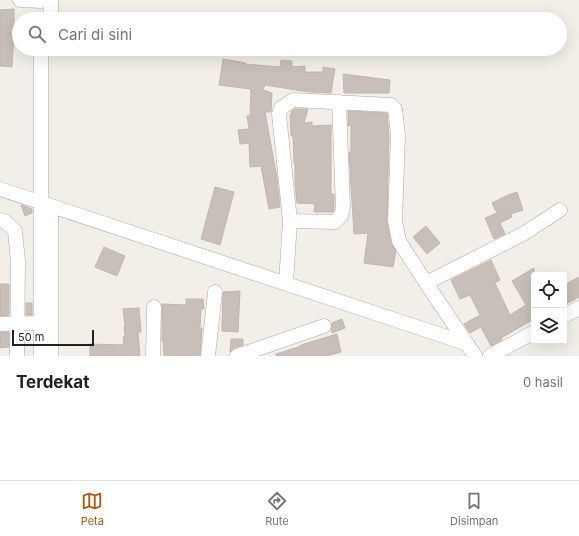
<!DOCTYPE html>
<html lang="id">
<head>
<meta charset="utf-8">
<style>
  :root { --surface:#fff; --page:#f6f6f6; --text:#202124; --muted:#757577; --line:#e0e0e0; --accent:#b45309 }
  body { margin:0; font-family:Inter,sans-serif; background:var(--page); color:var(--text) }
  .controls { position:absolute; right:12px; bottom:12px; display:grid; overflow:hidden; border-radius:4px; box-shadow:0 4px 16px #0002 }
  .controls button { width:36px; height:36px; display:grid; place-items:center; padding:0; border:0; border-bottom:1px solid var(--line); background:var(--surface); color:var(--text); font:20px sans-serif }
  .scale { position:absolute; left:12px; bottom:10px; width:82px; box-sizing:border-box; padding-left:4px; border:2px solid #222; border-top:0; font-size:11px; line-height:14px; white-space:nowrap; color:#222; -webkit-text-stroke:3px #fff; paint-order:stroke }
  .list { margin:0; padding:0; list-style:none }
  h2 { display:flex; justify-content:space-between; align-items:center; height:52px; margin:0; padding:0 16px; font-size:17px }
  h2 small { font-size:13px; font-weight:400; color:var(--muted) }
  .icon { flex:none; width:22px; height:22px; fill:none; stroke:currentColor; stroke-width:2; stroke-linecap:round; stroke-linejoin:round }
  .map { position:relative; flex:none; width:579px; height:356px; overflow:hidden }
  .search { position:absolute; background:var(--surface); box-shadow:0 4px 16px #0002; left:12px; right:12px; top:12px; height:44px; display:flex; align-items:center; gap:10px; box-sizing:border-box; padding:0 14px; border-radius:22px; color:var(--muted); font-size:15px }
  .sheet { height:124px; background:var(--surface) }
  nav { display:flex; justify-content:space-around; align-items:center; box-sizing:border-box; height:56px; border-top:1px solid var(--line); background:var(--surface); font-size:11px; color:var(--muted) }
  nav a { display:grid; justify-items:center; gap:2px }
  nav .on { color:var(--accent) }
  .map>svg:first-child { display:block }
  .building { fill:#c7bfb8; stroke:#c4b6ab }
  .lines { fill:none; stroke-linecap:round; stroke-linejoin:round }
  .minor-casing { stroke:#a9a9a9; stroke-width:15 }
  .minor { stroke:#fff; stroke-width:14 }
</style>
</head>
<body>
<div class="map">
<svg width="579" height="356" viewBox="0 0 579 356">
  <rect width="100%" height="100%" fill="#f2efe9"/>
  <g class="building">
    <polygon points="14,9 14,33 12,67 0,66 0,10"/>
    <polygon points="223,59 246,63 245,64 280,67 281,60 292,61 292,67 305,66 305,72 323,72 323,67 335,69 331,93 309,92 265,85 263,90 272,93 271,112 265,112 277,178 280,207 269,209 261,166 250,167 249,143 240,144 238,130 249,129 247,116 250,116 251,89 219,85"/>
    <polygon points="343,74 390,80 389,93 344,93"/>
    <polygon points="295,109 308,109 304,123 312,122 312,126 331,125 331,194 334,194 334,205 333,212 314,212 315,204 297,203 295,183 295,163 294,163 293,136 291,136 290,116 292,111"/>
    <polygon points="348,111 387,113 389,135 387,221 391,243 396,251 393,267 364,263 368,233 354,234 349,152 351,152 351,125 348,126"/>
    <polygon points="215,187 234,192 220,245 201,239"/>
    <polygon points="517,192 523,210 511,214 512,217 500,223 505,234 494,239 485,218 497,213 492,203 508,195"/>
    <polygon points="21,205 32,209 32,213 25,216"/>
    <polygon points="426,226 440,243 427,254 413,237"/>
    <polygon points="104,247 125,256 117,276 95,267"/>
    <polygon points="491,260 500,280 495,283 510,315 526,305 512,281 534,268 534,319 501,338 502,340 491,346 481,327 470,333 464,324 480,315 470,295 460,299 451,280"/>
    <polygon points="579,277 579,297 564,305 564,285"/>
    <polygon points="0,284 9,284 9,315 0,316"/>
    <polygon points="240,291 238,332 222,331 223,292"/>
    <polygon points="186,299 203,299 204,309 201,309 200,328 202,328 200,356 164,356 163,341 162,341 162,304 186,305"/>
    <rect x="26" y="303" width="6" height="12"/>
    <polygon points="139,308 141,332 138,332 140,356 90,356 90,344 124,345 123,337 125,337 124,326 125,326 123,309"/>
    <polygon points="342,319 345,328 332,333 331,330 332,323"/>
    <polygon points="0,332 9,332 9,347 0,348"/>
    <polygon points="337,334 341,352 327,356 276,356 276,354 301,346 301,345"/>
    <polygon points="231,339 243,339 243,345 234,348 230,352"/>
  </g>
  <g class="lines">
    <defs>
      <g id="minor">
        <polyline points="20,0 41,1"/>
        <polyline points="51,19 51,0"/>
        <polyline points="41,49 41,356"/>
        <polyline points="0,189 465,343"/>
        <polyline points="51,213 51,356"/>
        <polyline points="0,220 6,222 15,231 18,261 17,356"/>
        <polyline points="290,221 335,222 341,216 343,207 339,102"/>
        <polyline points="286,283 290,221 279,114 281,108 293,100 391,105 395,109 398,135 395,221 399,241 426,283 475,356"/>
        <polyline points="426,283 523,234 560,210"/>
        <polyline points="564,316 579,308"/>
        <polyline points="0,324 40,323"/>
        <polyline points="153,356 154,307"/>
        <polyline points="208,356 215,292"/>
        <polyline points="237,356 324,326"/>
        <polyline points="490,356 534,332"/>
      </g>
    </defs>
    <use href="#minor" class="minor-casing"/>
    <use href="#minor" class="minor"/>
  </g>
</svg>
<div class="controls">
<button><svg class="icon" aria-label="locate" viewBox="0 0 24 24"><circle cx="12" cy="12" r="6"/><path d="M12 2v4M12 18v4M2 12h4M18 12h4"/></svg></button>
<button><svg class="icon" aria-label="layers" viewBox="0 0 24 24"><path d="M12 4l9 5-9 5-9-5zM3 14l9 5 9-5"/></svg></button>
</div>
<div class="scale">50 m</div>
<div class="search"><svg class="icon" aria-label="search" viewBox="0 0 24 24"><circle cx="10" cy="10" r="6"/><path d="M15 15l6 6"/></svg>Cari di sini</div>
</div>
<section class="sheet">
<h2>Terdekat<small>0 hasil</small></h2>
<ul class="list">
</ul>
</section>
<nav>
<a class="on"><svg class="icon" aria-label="map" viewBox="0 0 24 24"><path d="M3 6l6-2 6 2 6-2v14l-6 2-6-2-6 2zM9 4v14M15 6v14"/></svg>Peta</a>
<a><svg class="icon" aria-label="directions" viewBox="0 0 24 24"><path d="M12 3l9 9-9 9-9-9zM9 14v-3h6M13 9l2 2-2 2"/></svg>Rute</a>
<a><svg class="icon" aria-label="saved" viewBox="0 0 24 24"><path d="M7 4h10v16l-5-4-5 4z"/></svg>Disimpan</a>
</nav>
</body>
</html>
